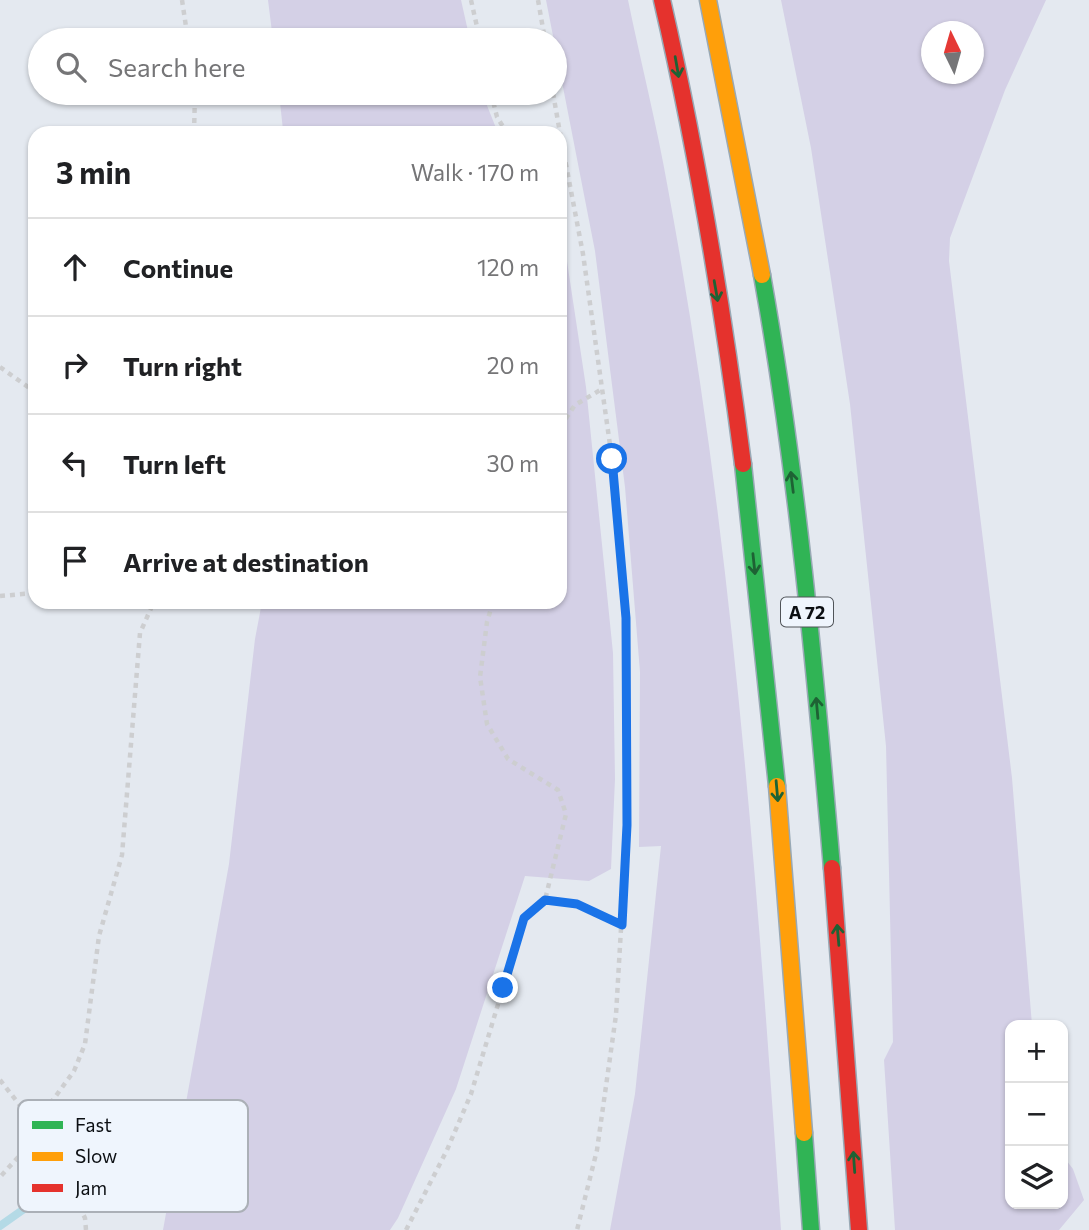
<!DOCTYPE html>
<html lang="en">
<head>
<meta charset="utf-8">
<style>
  :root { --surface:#fff; --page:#f6f6f6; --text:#202124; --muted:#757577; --line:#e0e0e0 }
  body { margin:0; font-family:Commissioner,sans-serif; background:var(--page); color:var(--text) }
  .controls { position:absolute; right:21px; bottom:21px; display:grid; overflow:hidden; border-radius:14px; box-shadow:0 2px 5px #0004 }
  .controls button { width:63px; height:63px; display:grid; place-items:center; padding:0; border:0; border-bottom:2px solid var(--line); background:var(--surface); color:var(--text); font:35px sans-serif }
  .compass { position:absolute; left:921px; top:21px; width:63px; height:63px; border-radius:50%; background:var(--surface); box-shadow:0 2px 5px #0004; rotate:355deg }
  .stop { position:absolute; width:21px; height:21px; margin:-16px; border:5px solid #1a73e8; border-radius:50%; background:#fff }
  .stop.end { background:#1a73e8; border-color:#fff; box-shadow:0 2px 7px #0008 }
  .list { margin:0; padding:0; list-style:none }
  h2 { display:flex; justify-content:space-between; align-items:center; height:91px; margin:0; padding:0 28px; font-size:30px }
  h2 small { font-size:23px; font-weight:400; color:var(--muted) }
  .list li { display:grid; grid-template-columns:46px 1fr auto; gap:21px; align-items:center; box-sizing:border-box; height:98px; padding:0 28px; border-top:2px solid var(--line) }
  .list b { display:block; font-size:26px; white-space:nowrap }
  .list em { font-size:23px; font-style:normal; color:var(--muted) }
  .icon { flex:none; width:38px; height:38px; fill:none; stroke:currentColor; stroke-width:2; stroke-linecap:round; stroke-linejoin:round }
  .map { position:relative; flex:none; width:1089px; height:1230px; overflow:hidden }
  .search { position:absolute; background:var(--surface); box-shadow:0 2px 5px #0004; left:28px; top:28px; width:539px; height:77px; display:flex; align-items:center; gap:18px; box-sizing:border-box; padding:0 24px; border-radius:38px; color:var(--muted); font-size:26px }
  .panel { position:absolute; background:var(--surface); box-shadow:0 2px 5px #0004; left:28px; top:126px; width:539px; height:483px; border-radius:21px }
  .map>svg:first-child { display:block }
  .green { fill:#d4d0e6; fill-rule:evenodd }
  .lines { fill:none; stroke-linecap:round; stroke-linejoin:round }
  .stream { stroke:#b4dae6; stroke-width:8 }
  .fast-casing { stroke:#99a9b5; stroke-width:19 }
  .slow-casing { stroke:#99a9b5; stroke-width:19 }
  .jam-casing { stroke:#99a9b5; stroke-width:19 }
  .path { stroke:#cdced0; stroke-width:4.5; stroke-dasharray:5 5; stroke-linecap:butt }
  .fast { stroke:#30b455; stroke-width:16 }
  .slow { stroke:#ff9f0a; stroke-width:16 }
  .jam { stroke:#e5322d; stroke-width:16 }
  .oneway { stroke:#1e6234 }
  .route { stroke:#1a73e8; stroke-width:9 }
  .labels { text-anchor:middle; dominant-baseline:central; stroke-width:5; stroke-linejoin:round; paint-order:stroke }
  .shield { fill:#eff5fd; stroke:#505459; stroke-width:2 }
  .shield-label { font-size:18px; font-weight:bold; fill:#0c0f13 }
  .key { fill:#eff5fd; stroke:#abb0b7; stroke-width:2 }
  .key-label { font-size:19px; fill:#0c0f13 }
</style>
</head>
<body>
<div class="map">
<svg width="1089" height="1230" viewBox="0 0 1089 1230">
  <rect width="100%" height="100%" fill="#e4e9f0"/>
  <g class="green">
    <polygon points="268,0 461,0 470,40 273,40"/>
    <path d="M546 0H628C641 63 657 126 668 189 732 533 757 882 781 1230H610L635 1094 661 846 639 847 640 672 625 487 595 251Z"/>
    <path d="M781 0H1046L1005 90 950 238 949 261 1012 778 1032 1025H1010V1204H1063V1156L1073 1169 1084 1200 1059 1230H895L884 1060 893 1042 886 746 850 404 811 148ZM932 32H974V74H932Z"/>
    <polygon points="279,93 482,93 498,133 285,133 283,130"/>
    <polygon points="560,215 586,387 613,653 615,779 611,869 589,881 525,876 456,1089 398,1218 390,1230 163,1230 229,864 255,639 262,602 560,602"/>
  </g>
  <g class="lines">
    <polyline class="stream" points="0,1226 58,1185"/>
    <defs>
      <g id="fast">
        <path d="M762 275C797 470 815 670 832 868"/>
        <polyline points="743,464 777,786"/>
        <polyline points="804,1133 811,1230"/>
      </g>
      <g id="slow">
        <polyline points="708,0 762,275"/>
        <polyline points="777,786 804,1133"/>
      </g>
      <g id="jam">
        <path d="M662 0C697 151 723 309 743 464"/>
        <polyline points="832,868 859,1230"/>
      </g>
    </defs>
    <use href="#fast" class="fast-casing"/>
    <use href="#slow" class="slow-casing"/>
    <use href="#jam" class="jam-casing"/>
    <g class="path">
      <polyline points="182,0 188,40"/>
      <polyline points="471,0 480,40"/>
      <polyline points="538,0 545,40"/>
      <polyline points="491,93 497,117 507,133"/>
      <polyline points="553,93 560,133"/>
      <polyline points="194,133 195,93"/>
      <polyline points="560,133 583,254 612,459 626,617 627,825 616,1015 597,1150 577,1230"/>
      <polyline points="0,367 35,392"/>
      <polyline points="560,427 575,405 602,389"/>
      <polyline points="0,596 35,593"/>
      <polyline points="493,602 487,622 480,677 487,724 508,759 558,790 566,814 545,900"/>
      <polyline points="0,1080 41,1132 0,1177"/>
      <polyline points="86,1230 85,1218 41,1132 42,1115 74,1071 85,1044 99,936 122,855 140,633 152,606 156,602"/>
      <polyline points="406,1230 447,1150 471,1094 524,918 545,900 577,904 622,925"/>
    </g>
    <use href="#fast" class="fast"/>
    <use href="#slow" class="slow"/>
    <use href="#jam" class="jam"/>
  </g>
  <defs><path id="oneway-shaft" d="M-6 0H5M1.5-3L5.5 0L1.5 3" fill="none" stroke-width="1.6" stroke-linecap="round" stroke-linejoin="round" transform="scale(1.75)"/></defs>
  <g class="oneway">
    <use href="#oneway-shaft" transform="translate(677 67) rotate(80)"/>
    <use href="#oneway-shaft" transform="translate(716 291) rotate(80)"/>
    <use href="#oneway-shaft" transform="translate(792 482) rotate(-97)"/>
    <use href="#oneway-shaft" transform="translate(754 564) rotate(84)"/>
    <use href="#oneway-shaft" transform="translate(817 708) rotate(-95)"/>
    <use href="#oneway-shaft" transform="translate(777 791) rotate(85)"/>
    <use href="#oneway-shaft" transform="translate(838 935) rotate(-95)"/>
    <use href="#oneway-shaft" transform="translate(854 1162) rotate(-94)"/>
  </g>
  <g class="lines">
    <polyline class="route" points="503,988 524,918 545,900 577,904 622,925 627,825 626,618 612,459"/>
  </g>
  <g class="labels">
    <rect class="shield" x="781" y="597.5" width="52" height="29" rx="5"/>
    <g class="shield-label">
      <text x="807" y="612">A 72</text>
    </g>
  </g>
  <rect x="18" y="1100" width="230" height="112" rx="10" class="key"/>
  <rect x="32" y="1121" width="31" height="8" fill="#30b455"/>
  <rect x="32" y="1152" width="31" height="9" fill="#ff9f0a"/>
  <rect x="32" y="1184" width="31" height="8" fill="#e5322d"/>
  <g class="key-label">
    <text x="75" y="1132">Fast</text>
    <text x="75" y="1163">Slow</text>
    <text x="75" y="1195">Jam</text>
  </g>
</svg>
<div class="controls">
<button>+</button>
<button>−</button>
<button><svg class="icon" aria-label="layers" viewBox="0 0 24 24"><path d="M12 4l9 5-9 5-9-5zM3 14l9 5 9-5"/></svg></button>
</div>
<svg class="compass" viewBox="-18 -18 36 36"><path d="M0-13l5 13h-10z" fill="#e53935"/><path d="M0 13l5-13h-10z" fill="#757577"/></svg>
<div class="stop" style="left:612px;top:459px"></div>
<div class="stop end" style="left:503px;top:988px"></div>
<div class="search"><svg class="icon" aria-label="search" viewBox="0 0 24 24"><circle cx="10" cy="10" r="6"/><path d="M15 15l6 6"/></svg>Search here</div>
<section class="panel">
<h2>3 min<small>Walk · 170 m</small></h2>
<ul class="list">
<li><svg class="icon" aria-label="ahead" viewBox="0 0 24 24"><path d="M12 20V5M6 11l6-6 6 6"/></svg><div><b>Continue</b></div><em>120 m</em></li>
<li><svg class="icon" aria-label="right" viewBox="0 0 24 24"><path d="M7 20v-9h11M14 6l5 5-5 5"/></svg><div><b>Turn right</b></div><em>20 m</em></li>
<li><svg class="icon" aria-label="left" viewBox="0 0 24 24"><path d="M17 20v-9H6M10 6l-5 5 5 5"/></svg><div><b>Turn left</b></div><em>30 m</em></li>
<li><svg class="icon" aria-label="arrive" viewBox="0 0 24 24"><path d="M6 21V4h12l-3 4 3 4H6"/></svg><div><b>Arrive at destination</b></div></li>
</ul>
</section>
</div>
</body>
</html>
